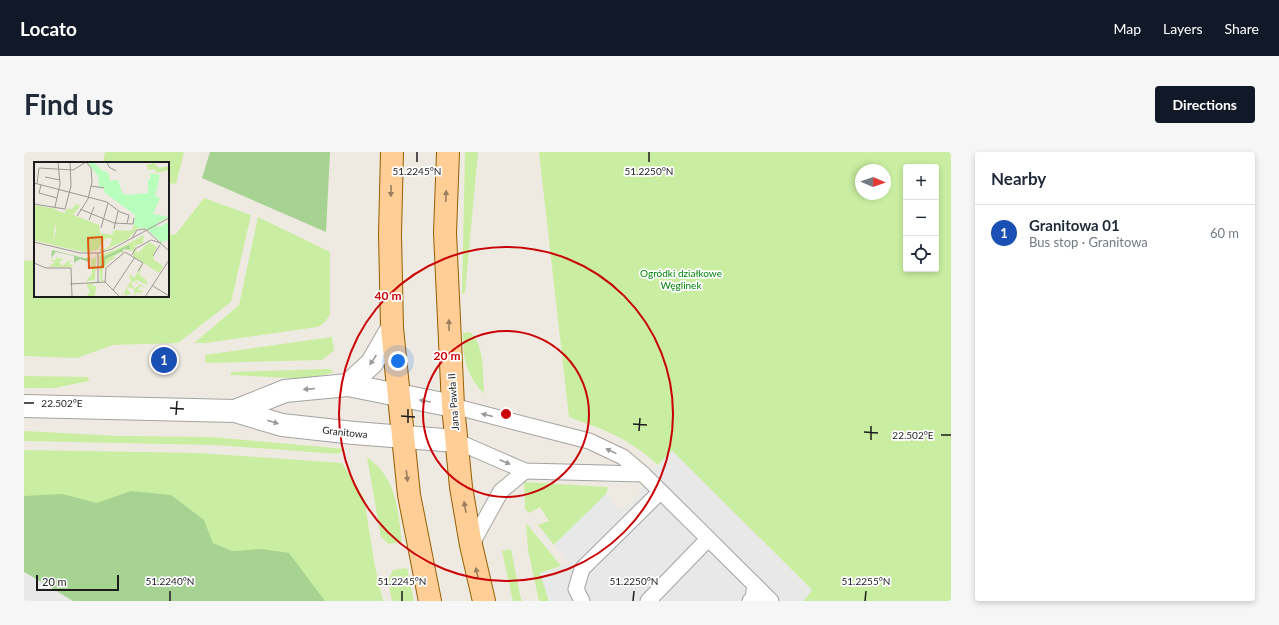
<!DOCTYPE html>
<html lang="en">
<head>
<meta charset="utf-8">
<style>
  :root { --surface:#fff; --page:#f6f6f7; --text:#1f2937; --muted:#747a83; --line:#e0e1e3; --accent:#111827 }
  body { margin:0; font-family:Lato,sans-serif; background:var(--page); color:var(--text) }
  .controls { position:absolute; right:12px; top:12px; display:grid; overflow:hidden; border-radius:4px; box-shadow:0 2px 6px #0003 }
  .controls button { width:36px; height:36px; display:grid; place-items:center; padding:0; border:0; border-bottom:1px solid var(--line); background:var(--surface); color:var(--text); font:20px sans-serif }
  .compass { position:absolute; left:831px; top:12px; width:36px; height:36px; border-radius:50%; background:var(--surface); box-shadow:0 2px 6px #0003; rotate:92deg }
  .scale { position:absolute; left:12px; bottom:10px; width:83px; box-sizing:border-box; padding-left:4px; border:2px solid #1c1c1c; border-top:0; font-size:11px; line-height:14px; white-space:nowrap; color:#1c1c1c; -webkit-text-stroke:3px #fff; paint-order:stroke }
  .you { position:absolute; left:374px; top:209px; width:14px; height:14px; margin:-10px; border:3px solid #fff; border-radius:50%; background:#1a73e8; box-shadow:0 0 0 6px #1a73e833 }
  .badge { display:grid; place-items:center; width:26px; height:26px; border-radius:50%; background:var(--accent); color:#fff; font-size:13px; font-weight:700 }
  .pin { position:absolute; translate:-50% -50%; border:2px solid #fff; box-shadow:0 1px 4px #0006 }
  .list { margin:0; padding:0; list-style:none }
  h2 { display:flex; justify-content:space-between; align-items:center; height:52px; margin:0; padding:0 16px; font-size:17px }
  h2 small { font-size:13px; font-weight:400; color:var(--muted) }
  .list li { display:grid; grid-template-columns:26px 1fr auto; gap:12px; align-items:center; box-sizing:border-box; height:56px; padding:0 16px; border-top:1px solid var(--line) }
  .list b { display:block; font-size:15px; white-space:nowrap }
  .list p { margin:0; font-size:13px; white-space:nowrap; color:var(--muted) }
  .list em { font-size:13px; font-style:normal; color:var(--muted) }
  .icon { flex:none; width:22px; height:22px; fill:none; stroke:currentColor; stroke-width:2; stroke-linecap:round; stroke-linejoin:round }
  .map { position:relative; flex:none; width:927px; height:449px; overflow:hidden; border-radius:4px }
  header { display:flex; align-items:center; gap:24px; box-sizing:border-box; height:56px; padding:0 20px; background:var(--accent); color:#fff }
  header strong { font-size:19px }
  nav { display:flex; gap:22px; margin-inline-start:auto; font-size:14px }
  .intro { display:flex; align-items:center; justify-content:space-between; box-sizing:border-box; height:96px; padding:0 24px }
  h1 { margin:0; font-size:28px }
  .button { padding:10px 18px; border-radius:4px; background:var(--accent); color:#fff; font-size:14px; font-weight:700 }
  main { display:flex; gap:24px; padding:0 24px }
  aside { flex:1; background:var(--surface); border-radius:4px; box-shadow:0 2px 6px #0003 }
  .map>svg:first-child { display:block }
  .grass { fill:#c9eea1; fill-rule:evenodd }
  .forest { fill:#a6d292 }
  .parking { fill:#e8e8e8 }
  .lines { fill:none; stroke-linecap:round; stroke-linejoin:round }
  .service-casing { stroke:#a3a3a3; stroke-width:17 }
  .tertiary-casing { stroke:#a3a3a3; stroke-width:24 }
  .primary-casing { stroke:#955f00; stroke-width:24 }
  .service { stroke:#fff; stroke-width:15 }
  .tertiary { stroke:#fff; stroke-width:22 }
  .primary { stroke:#ffce96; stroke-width:22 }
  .oneway { fill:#997e5f }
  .oneway2 { fill:#999 }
  .ticks { fill:none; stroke:#1c1c1c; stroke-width:1.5 }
  .ring { fill:none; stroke:#c90006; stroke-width:2 }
  .labels { text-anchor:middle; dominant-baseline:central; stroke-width:3.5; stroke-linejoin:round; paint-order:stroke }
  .park-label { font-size:10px; fill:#028309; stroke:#fff }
  .street-label { font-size:10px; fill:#1c1c1c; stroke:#fff }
  .inset-road { fill:none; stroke:#9b9892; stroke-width:1 }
  .view { fill:#de560d; fill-opacity:0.15; stroke:#de560d; stroke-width:2 }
  .inset-edge { fill:none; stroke:#1c1c1c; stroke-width:2 }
  .ticks-label { font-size:10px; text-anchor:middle; fill:#1c1c1c; stroke:#fff; stroke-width:3.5; stroke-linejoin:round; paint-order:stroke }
  .centre { fill:#c90006; stroke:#fff; stroke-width:2 }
  .ring-label { font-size:12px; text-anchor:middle; font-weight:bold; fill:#c90006; stroke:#fff; stroke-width:3.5; stroke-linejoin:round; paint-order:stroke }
</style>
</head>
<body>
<header>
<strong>Locato</strong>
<nav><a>Map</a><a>Layers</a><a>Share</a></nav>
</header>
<div class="intro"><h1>Find us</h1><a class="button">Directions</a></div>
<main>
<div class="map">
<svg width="927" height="449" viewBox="0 0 927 449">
  <rect width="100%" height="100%" fill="#efeae1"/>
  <g class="grass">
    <polygon points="81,0 160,0 152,32 144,31 144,11 79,11"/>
    <polygon points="441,0 454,0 441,141 438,142"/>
    <path d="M515 0H927V449H779L788 438 648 299 634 313C605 286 581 278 545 265ZM882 15H912V117H882ZM837 18H861V42H837Z"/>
    <polygon points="180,46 227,63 207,150 154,191 89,193 53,206 0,204 0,109 11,108 11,144 144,144 144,84 152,82"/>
    <path d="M234 65 306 100V162C303 168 300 172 293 175L181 191H170L215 153Z"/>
    <path d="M445 180C461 189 459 226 460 242 442 222 439 208 439 181Z"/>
    <polygon points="308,185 310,199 298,208 181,211 181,203"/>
    <polygon points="305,217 310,220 284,227 207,223 207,220"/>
    <polygon points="0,224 64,225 65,229 30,236 0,236"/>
    <polygon points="0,279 95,284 187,285 321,297 314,302 191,293 0,289"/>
    <polygon points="0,298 175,301 318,311 340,346 351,415 359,449 49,449 0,420"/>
    <path d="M343 305C374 328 373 356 378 390L365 392 357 385Z"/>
    <polygon points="500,330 584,335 582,342 530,393 514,373 525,369 516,355 505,361 501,357"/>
    <polygon points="502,371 537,414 516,421 525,449 515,449 504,398"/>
    <polygon points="487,397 496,443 498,449 489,449 488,445 478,399"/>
    <polygon points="383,416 390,449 368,449 364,428 369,418"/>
  </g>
  <g class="forest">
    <polygon points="186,0 306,0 302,80 178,26"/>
    <polygon points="107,339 147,343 180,368 189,391 208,399 238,397 265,401 301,449 49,449 0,420 0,344 38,342 73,351"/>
  </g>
  <g class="parking">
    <polygon points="648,299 788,438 779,449 525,449 516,421 545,412 530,393 582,342 597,359 609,349 634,313"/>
    <polygon points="0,420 49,449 0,449"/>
  </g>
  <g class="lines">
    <defs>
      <g id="service">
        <polyline points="429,254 565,289 599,305 619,322 731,433 729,446 726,449"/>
        <polyline points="432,289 501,319 619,322"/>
        <polyline points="447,393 477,339 501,319"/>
        <polyline points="731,433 747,449"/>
        <polyline points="558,449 552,437 558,417 636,340"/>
        <polyline points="624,449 684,387"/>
      </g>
      <g id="tertiary">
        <polyline points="324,233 348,211 368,176"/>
        <polyline points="0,254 211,259 258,273 330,281 432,289"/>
        <polyline points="211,259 261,239 324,233 429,254"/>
      </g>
      <g id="primary">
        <polyline points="368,0 366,82 368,176 385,343 406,449"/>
        <polyline points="424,0 421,81 429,254 437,335 447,393 460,449"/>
      </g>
    </defs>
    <use href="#service" class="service-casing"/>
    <use href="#tertiary" class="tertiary-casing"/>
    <use href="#primary" class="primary-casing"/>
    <use href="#service" class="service"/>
    <use href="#tertiary" class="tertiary"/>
    <use href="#primary" class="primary"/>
  </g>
  <defs><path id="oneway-solid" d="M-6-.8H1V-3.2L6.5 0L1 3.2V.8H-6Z"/></defs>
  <g class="oneway">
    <use href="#oneway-solid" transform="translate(367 39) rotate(91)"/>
    <use href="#oneway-solid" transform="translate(422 44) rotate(-88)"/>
    <use href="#oneway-solid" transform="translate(425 173) rotate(-91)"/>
    <use href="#oneway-solid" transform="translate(383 324) rotate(83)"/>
    <use href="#oneway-solid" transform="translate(441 355) rotate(-100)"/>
    <use href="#oneway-solid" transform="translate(453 421) rotate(-103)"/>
  </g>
  <g class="oneway2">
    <use href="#oneway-solid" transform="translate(349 208) rotate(124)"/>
    <use href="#oneway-solid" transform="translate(285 237) rotate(175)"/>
    <use href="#oneway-solid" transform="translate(401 249) rotate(-170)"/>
    <use href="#oneway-solid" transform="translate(463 263) rotate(-166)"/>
    <use href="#oneway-solid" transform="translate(249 270) rotate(17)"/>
    <use href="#oneway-solid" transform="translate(587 299) rotate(-154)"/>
    <use href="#oneway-solid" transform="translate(481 310) rotate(23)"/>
  </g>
  <path class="ticks" d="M393 10V0M625 10V0M0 251H10M146 256 160 257M152 263 153 249M377 264 391 265M384 271V257M609 272 623 273M615 279 616 266M840 280 854 281M917 283H927M847 288V274M146 449V439M378 449V439M609 449 610 439M841 449 842 439"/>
  <g class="ring">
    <circle cx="482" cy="262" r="83"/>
    <circle cx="482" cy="262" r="167"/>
  </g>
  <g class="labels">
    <g class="park-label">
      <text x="657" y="121">Ogródki działkowe<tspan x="657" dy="12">Węglinek</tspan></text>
    </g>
    <g class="street-label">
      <text transform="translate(429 250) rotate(-94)">Jana Pawła II</text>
      <text transform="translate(321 280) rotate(6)">Granitowa</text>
    </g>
  </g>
  <g transform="translate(10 10)">
    <rect width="135" height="135" fill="#efeae1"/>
    <path d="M112 0 114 3 120 1 125 6 133 4 135 8 122 11 121 7 114 8ZM43 42 46 44 39 53 65 63 66 71 78 73 80 68 96 69 99 67 100 62 104 66 94 77 67 90 65 86 68 88 76 84 78 76H72L63 88 50 90 19 83 22 68 21 60 19 83 0 78V43L23 47V49L31 51 32 47H37ZM110 73 109 81 99 84 103 85 98 89 89 87V92L87 90 79 95 82 96 75 99 70 107 69 104 68 118 71 119H66L65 94 88 85ZM115 80 123 85 119 93 120 98 129 104 125 111 99 94 101 87 104 91ZM19 95 18 98H22V95L28 97 29 95 28 99H25L28 104 34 99H37L34 103 39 102 38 105H16L17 101 19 104V101H23L17 99ZM62 95 61 118 52 119 58 112 57 98ZM109 102 105 112 112 118 114 123 100 117 105 122 99 119 97 122 101 127 106 122 113 127 106 124 104 128 110 129 107 131 103 130 101 134 100 127 95 125 93 128 97 131 91 134V130L87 135 97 119 95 112 100 116ZM60 121 58 124H62L61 134 52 135 56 129 52 122Z" fill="#c9eea1"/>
    <path d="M95 83 96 87H89V91L88 89 71 97V103L66 105 70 95ZM18 88 50 96H57L55 100 46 97 40 101V94L22 90 17 96Z" fill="#a6d292"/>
    <path d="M53 0H59L69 9 74 10 76 19 84 18 88 31 92 33 114 31V18L117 16 115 11 126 13 121 34 126 36 119 52 135 55 122 62 124 65 135 60V80L131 78 128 81 112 66H104L100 62 101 53 70 30V26L65 25 64 14Z" fill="#b8febc"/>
    <path class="inset-road" d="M73 0 75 5 82 9M11 15 26 18M0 21 73 40 86 50 95 53 93 61M3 22 5 6 39 8 52 0M7 23 5 31 23 36M57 24 70 26M135 25V42M0 42 31 47 37 24 36 0M21 45 26 22 24 0M46 47 80 61 99 62 100 56M43 54 54 37 58 20 57 6 52 0M55 58 60 45M67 66 74 41M80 67 84 49M98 76 103 68 111 67 135 89M0 80 46 91H65L78 87 135 56M98 93 101 87 117 78 127 81M119 94 126 83M0 101 12 106H37L38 135M64 121V91M71 121 72 106 91 90 109 101 104 109M36 122 71 120 86 135M119 124 135 134M79 128 101 95M111 135 135 98"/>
    <path class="view" d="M68 75 69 105 55 106 54 76Z"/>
    <rect width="135" height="135" class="inset-edge"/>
  </g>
  <g class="ticks-label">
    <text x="393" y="23">51.2245°N</text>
    <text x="625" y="23">51.2250°N</text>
    <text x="38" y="255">22.502°E</text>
    <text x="889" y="287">22.502°E</text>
    <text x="146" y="433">51.2240°N</text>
    <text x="378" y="433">51.2245°N</text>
    <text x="610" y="433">51.2250°N</text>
    <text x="842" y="433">51.2255°N</text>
  </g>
  <circle cx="482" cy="262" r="6" class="centre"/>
  <g class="ring-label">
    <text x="364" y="148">40 m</text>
    <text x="423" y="208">20 m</text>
  </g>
</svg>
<div class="controls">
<button>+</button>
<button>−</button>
<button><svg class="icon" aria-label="locate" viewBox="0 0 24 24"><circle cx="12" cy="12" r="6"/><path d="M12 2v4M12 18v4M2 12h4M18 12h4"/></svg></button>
</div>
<svg class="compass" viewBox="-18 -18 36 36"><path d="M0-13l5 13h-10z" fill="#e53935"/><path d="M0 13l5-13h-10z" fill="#747a83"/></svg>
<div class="scale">20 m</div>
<div class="you"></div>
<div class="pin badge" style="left:140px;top:208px;background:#1a4fb4">1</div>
</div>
<aside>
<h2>Nearby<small></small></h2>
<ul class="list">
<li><span class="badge" style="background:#1a4fb4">1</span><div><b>Granitowa 01</b><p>Bus stop · Granitowa</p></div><em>60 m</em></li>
</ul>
</aside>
</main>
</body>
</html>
